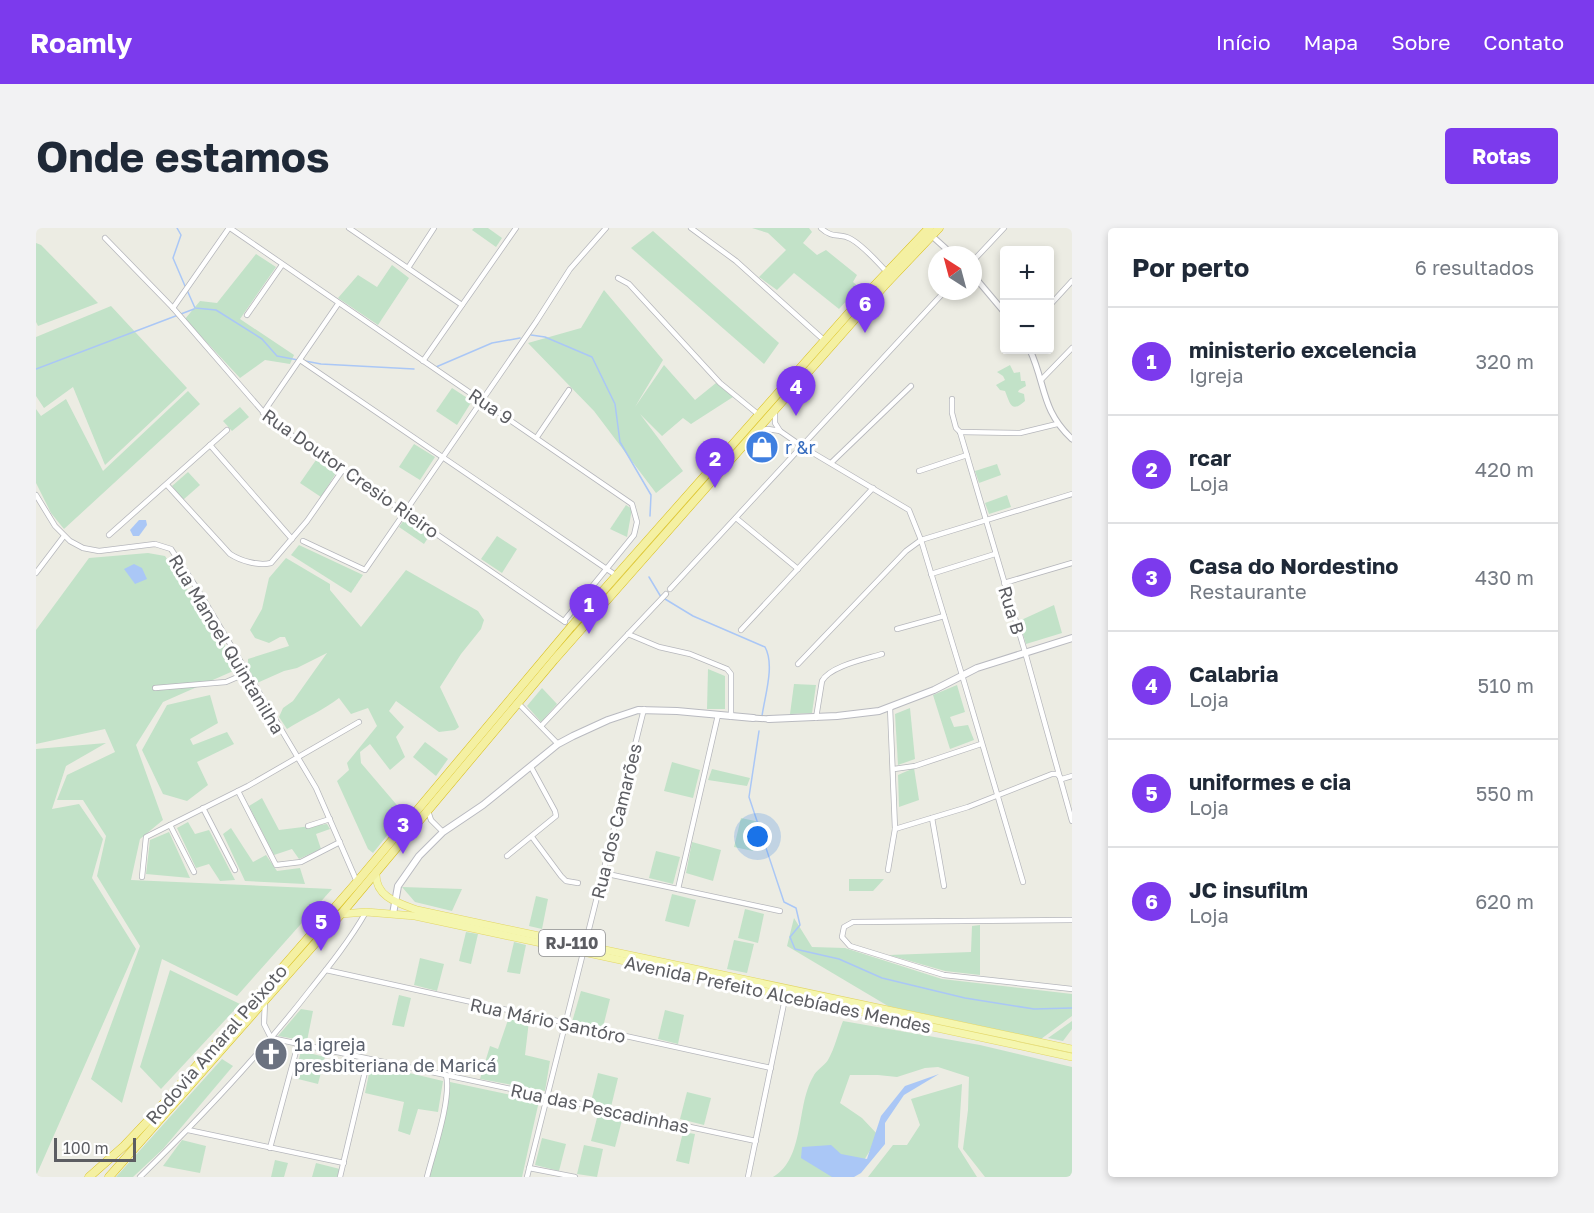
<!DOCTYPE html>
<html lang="pt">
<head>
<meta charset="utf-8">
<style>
  :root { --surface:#fff; --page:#f2f2f3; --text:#1f2937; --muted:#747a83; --line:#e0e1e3; --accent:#7c3aed }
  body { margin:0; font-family:"Golos Text",sans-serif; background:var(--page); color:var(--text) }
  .controls { position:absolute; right:18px; top:18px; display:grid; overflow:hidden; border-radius:6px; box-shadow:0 3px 9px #0003 }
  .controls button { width:54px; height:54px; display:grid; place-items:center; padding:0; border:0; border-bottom:2px solid var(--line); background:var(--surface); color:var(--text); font:30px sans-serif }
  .compass { position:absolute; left:892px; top:18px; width:54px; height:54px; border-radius:50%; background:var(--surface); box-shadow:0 3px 9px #0003; rotate:324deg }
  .scale { position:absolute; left:18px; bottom:15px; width:82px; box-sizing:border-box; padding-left:6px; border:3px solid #5c5d62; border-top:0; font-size:16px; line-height:21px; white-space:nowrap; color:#5c5d62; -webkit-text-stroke:4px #fff; paint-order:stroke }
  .you { position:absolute; left:722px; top:609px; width:21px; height:21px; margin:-15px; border:4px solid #fff; border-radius:50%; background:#1a73e8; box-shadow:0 0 0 9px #1a73e833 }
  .badge { display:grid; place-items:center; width:39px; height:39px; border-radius:50%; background:var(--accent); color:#fff; font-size:20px; font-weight:700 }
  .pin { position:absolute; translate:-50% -50px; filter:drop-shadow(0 2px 3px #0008) }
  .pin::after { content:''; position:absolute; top:32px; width:21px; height:18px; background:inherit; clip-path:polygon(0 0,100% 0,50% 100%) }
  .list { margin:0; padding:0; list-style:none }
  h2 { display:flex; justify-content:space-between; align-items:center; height:78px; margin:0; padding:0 24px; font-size:26px }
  h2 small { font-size:20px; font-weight:400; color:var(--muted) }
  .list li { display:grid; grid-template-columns:39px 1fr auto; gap:18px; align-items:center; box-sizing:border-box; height:108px; padding:0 24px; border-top:2px solid var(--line) }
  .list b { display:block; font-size:22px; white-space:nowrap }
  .list p { margin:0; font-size:20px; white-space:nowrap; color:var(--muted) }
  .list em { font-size:20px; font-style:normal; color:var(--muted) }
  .map { position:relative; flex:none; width:1036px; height:949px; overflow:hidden; border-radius:6px }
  header { display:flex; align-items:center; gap:36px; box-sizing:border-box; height:84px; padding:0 30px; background:var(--accent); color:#fff }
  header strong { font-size:28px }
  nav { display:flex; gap:33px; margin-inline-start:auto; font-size:21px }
  .intro { display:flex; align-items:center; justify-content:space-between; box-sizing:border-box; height:144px; padding:0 36px }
  h1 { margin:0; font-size:42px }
  .button { padding:15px 27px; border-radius:6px; background:var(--accent); color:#fff; font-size:21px; font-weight:700 }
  main { display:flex; gap:36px; padding:0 36px }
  aside { flex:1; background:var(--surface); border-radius:6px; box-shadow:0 3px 9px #0003 }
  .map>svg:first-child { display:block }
  .green { fill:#c2e2c8 }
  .water { fill:#aac7f6 }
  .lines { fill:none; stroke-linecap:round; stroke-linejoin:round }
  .stream { stroke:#aac7f6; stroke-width:1.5 }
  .minor-casing { stroke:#b6b7bc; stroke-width:6 }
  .tertiary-casing { stroke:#b6b7bc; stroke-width:7 }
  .secondary-casing { stroke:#b9bac0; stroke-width:8 }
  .primary-casing { stroke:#e2d666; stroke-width:8 }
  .trunk-casing { stroke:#d9be17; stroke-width:9 }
  .minor { stroke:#fff; stroke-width:4.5 }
  .tertiary { stroke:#fff; stroke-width:5 }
  .secondary { stroke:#fff; stroke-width:6 }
  .primary { stroke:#f5f6af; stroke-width:7 }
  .trunk { stroke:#f4f0a2; stroke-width:8 }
  .labels { text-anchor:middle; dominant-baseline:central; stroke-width:6; stroke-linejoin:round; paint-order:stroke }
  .shield { fill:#fff; stroke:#8d8e91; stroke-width:1.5 }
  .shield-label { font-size:16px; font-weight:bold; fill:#5c5d62 }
  .street-label { font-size:18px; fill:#5c5d62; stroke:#fff }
  .shop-label { font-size:18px; fill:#366cbe; stroke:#fff; text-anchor:start }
  .worship-label { font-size:18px; fill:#5b616d; stroke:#fff; text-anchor:start }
</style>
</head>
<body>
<header>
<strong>Roamly</strong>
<nav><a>Início</a><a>Mapa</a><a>Sobre</a><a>Contato</a></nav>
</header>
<div class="intro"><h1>Onde estamos</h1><a class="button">Rotas</a></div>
<main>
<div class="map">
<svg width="1036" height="949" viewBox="0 0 1036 949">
  <rect width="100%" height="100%" fill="#ecece3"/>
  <g class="green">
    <polygon points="438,0 452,0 466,10 460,19 436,2"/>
    <polygon points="716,0 773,0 776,4 767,15 781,27 790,22 821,47 817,54 823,59 803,81 758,45 741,62 723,49 750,22 732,5"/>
    <polygon points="617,3 743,115 728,136 595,20"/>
    <polygon points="0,15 5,17 62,75 2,98 0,94"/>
    <polygon points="220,26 240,39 204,91 258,127 254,136 229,132 204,150 149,91 164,73 181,75"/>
    <polygon points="356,37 373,50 342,97 302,70 322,47 341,59"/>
    <polygon points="568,62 627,132 599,179 628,137 659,172 680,155 697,169 655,196 647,190 626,208 604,186 647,243 620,265 558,183 492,115 545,100"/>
    <polygon points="75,78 151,160 69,237 37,159 8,180 0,168 0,109"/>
    <path d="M974 137 978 145 984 144 985 153H989L990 158 983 162 982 164 988 166 989 173C975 186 974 175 969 163L964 162 960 157 969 152 967 148 961 144Z"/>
    <polygon points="416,160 436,173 421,197 400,183"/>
    <polygon points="152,163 164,176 28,301 15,285 0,255 0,181 5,188 30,171 67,243"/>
    <polygon points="204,179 213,189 196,203 187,193"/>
    <polygon points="378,216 399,229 384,252 363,239"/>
    <polygon points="280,232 300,245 285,269 264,255"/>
    <polygon points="961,236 965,247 943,255 939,243"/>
    <polygon points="152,244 164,257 147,272 136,258"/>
    <polygon points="971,267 975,279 953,286 949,275"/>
    <polygon points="590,277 596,281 591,309 574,301"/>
    <polygon points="370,289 395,305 388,316 363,299"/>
    <polygon points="461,308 481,321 466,345 445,331"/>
    <polygon points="263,317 327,347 315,365 255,327"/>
    <polygon points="112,325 129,328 204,440 127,474 100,517 127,592 104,611 95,652 296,661 201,768 126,731 86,875 55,851 104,718 61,648 70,608 47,572 21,572 31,547 79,524 69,501 0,516 0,402 53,330"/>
    <path d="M250 330 294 356V362L325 399 370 342 442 383 448 392 445 401 425 426 404 459 423 499 419 502 403 504 360 473 353 483 368 499 360 509 369 529 354 542 334 516 324 524 325 535 360 576 370 584 337 625 332 621 301 553 313 542 311 535 341 498 332 480 315 486 303 470C288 482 268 490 251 501L243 489 247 480 257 473 291 425 261 440 248 443 221 455 212 442V431L253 418 249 409H244L233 415 219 410 214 402 226 381 233 350Z"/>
    <polygon points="1018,377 1026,405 990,416 983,393"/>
    <polygon points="672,441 689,448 689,481 671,481"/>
    <polygon points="758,456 780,457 776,485 754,486"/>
    <polygon points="921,457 929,484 914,489 918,499 932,497 938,512 914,521 897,467"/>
    <polygon points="506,460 521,476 505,494 491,478"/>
    <polygon points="174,467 182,495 154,511 157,517 191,504 198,516 161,534 172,557 151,573 127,566 106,522 131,477"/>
    <polygon points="874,480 879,531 862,537 859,486"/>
    <polygon points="389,514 412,531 400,548 377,529"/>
    <polygon points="70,515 30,538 16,581 43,576 67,611 56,650 100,721 0,948 0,521"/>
    <polygon points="636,534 664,542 657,570 628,563"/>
    <polygon points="878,540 883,572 863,579 862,547"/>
    <polygon points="676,541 714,550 711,558 672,552"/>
    <polygon points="226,570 243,602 291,596 294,601 280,606 285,621 263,631 256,621 238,627 213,578"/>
    <polygon points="705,590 724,594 717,623 698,619"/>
    <polygon points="152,594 159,606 173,602 199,652 184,653 173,636 160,640 141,600"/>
    <polygon points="195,600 217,634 230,627 241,643 264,640 269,656 209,653 187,606"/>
    <polygon points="133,604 154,650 110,646 114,612"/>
    <polygon points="656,614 685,622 677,653 650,645"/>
    <polygon points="620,623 644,629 637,656 613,650"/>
    <polygon points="813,651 848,651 837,663 813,663"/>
    <polygon points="366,659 426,661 416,683 379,674"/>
    <polygon points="636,666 660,672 653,699 629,693"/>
    <polygon points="500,668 512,671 506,701 493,698"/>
    <polygon points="709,681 728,686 722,715 702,710"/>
    <polygon points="758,690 776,719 809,720 906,751 1036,766 1036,788 1005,811 852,778 751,718"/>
    <polygon points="944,697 944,747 909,743 853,727 935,724 936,698"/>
    <polygon points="430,704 442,706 435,736 423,733"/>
    <polygon points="698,712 718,716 711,745 691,741"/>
    <polygon points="478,714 490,717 484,746 471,744"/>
    <polygon points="384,730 408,736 401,763 378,757"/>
    <polygon points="134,742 204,776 125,861 104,839"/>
    <polygon points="545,763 574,771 567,799 536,794"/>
    <polygon points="363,767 375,770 368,799 356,797"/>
    <polygon points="265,781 277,783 271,813 242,808"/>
    <polygon points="629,782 648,787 642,816 622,811"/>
    <polygon points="473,789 493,793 489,827 514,833 509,863 444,851 454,818 462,821"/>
    <path d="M807 793 944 817 1036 839V949H949L927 921 932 882 933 849 902 839 889 840 861 849 842 847H814L804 875 826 890 843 908 822 942 809 949H737C769 931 760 878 777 849 780 842 788 838 792 832 799 820 802 805 807 793Z"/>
    <polygon points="1036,793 1036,801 1027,813 1012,810"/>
    <polygon points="265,823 289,829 282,856 258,850"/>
    <polygon points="186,831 197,838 127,921 97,949 80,949"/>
    <polygon points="335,836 407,853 402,884 382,881 374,907 362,903 368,874 329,865"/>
    <polygon points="562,845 582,850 575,879 555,874"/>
    <polygon points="414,854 503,873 486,949 393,949"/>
    <polygon points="926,856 922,919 941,949 832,949 857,917 871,917 884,897 875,871"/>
    <polygon points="651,864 675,870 668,897 644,891"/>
    <polygon points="562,886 586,892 579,919 555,913"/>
    <polygon points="647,904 659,906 653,936 640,933"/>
    <polygon points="506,910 530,916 523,943 499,937"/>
    <polygon points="146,912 170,918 164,945 127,938"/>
    <polygon points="548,917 567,921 561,949 541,946"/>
    <polygon points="239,932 252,935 248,949 235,949"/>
    <polygon points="280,935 304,941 301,949 276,949"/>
  </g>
  <g class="water">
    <polygon points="103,292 110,292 111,297 103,308 97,308 94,302"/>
    <polygon points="98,336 106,340 111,351 99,356 88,341"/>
    <polygon points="903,846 868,867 849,895 849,916 825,945 818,949 796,949 765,930 766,919 795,917 805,926 831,931 845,888 869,858"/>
  </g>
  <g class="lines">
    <g class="stream">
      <polyline points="141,0 145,7 137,30 149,58"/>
      <polyline points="151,62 159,80 180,82 226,111 241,128 262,132"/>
      <polyline points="495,107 509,109 556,129 579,176 584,214 615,267 614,288"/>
      <polyline points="269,133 285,136 378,141"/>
      <polyline points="400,139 456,115 484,110"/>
      <polyline points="0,141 158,81"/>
      <polyline points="613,349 625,369"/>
      <path d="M629 371 657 388 729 419C739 437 729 467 726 488"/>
      <polyline points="723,503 713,569 748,674 760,680 764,697 754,709 759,721 803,731 846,750 929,770 998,781 1036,780"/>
    </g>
    <defs>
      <g id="minor">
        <polyline points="194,0 596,276 601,294 598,307 528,393"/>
        <polyline points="313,0 426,77"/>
        <polyline points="655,0 700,33 789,113"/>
        <path d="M785 0C798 12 803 4 815 11 829 19 840 33 851 44"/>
        <polyline points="69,10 137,80 235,193 529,394"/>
        <polyline points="937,33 968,0"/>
        <polyline points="372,40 398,0"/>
        <polyline points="582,50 593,56 684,155 723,187"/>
        <polyline points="1014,77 1036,53"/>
        <polyline points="137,80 193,0"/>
        <polyline points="211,87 246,37"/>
        <polyline points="264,132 581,348"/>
        <polyline points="387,133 480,0"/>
        <polyline points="1005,152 1036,120"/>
        <polyline points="916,171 916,185 920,200 924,204 989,424 1036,593"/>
        <polyline points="739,184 739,195 744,203"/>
        <polyline points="227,185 302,76"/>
        <polyline points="721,203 732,201 744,203 767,219 873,282 885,312 926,447 987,654"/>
        <polyline points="924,204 984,205 1021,196"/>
        <polyline points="501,209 533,162"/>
        <polyline points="174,217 256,311"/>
        <polyline points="795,235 875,158"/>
        <polyline points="883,243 931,227"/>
        <path d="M131 257 194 326C205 333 222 338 235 335L271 293 306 243"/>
        <polyline points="0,267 19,298 34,313 47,320 63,323 119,316 135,321 162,362 280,560 321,654"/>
        <polyline points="700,290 762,341"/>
        <polyline points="73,307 191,202"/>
        <polyline points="267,313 329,342 500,94 534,41 570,0"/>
        <polyline points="0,345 28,308"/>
        <polyline points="895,346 959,326"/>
        <polyline points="968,355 1036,335"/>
        <polyline points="634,361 909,63"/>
        <polyline points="861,401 908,388"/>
        <polyline points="705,402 837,260"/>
        <polyline points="592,406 623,419 654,426 691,441 695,446 695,489"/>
        <polyline points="762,436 870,323 885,312 1036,266"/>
        <polyline points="119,460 190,454 211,445"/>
        <polyline points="482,475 522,516"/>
        <path d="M780 490 786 453C794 438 830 431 846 426"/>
        <polyline points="505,498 630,366"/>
        <polyline points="858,541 879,538 945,516"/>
        <polyline points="202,563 240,637 265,634 304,614"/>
        <polyline points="167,580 199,642"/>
        <polyline points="392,583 395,592 407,604"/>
        <polyline points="896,590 908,658"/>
        <polyline points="134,597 158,644"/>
        <polyline points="272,598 294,591"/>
        <polyline points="859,601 932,579 1016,546 1021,546 1026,551 1036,548"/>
        <polyline points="496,609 525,648 530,653 542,655"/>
        <polyline points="471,628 520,588 519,583 495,539"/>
        <polyline points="852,642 859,601 854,479"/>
        <polyline points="567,645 744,683"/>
        <polyline points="106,649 110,609 212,558 323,494"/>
        <polyline points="642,661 682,487"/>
        <polyline points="1036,692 817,694 808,699 806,709 814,718 908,747 1036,761"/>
        <polyline points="290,742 735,840"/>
        <polyline points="229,773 228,796 235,810 720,913"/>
        <polyline points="152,902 308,935"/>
        <polyline points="234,920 262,816"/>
        <polyline points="493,940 539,949"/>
        <path d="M104 949C164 890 222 829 274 762 294 737 314 712 330 684"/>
        <polyline points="304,949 332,831"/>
        <path d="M391 949C397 925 416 870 410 847"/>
        <polyline points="491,949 608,481"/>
        <polyline points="712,949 751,761"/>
      </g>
      <g id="tertiary">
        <polyline points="896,8 917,27"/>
        <polyline points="937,47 969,85"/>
        <path d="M994 122C1010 157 1005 182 1036 211"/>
        <polyline points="717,490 733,491"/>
      </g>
      <g id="secondary">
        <polyline points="733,491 801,488 843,483 898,462 941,440 1036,410"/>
        <polyline points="357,686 362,658 383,628 407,604 447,577 522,516 537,508 572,492 602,482 641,483 717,490"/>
      </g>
      <g id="primary">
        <path d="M340 645C339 669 362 675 381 682L1036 821"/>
        <polyline points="305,686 330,684 379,688 1036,829"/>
      </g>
      <g id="trunk">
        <polyline points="53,949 88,918 122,882 321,654 535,399 820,77 893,0"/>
        <polyline points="73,949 305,686 518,432 848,58 903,0"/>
      </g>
    </defs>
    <use href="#minor" class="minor-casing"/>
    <use href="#tertiary" class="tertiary-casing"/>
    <use href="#secondary" class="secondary-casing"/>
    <use href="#primary" class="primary-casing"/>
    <use href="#trunk" class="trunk-casing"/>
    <use href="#minor" class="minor"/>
    <use href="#tertiary" class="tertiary"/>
    <use href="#secondary" class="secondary"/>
    <use href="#primary" class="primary"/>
    <use href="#trunk" class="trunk"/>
  </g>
  <defs>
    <symbol id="shop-disc" viewBox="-11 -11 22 22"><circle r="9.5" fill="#3f7fe0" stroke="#fff"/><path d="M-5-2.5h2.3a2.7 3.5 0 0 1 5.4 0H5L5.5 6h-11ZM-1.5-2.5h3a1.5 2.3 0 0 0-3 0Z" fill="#fff"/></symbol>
    <symbol id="church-disc" viewBox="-11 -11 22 22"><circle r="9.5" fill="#6b7280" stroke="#fff"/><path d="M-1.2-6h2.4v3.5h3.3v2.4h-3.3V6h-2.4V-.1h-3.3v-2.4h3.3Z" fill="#fff"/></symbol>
  </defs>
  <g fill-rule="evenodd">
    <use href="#shop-disc" x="707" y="200" width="38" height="38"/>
    <use href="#church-disc" x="216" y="807" width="38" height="38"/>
  </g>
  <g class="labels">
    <rect class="shield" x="503" y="702" width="66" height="26" rx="4.5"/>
    <g class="shield-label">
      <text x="536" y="715">RJ-110</text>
    </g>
    <g class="street-label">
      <text transform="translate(455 178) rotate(34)">Rua 9</text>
      <text transform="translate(315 245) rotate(35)">Rua Doutor Cresio Rieiro</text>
      <text transform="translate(976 382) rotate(73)">Rua B</text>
      <text transform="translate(191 416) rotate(59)">Rua Manoel Quintanilha</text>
      <text transform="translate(580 593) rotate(-76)">Rua dos Camarões</text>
      <text transform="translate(742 766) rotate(12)">Avenida Prefeito Alcebíades Mendes</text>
      <text transform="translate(512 792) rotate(12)">Rua Mário Santóro</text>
      <text transform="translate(180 816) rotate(-49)">Rodovia Amaral Peixoto</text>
      <text transform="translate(564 880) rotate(12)">Rua das Pescadinhas</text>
    </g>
    <g class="shop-label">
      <text x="749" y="219">r &amp;r</text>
    </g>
    <g class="worship-label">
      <text x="258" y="816">1a igreja<tspan x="258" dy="21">presbiteriana de Maricá</tspan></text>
    </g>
  </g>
</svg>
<div class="controls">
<button>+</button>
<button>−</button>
</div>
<svg class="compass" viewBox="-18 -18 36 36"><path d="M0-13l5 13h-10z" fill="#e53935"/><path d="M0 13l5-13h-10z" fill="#747a83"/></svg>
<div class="scale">100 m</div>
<div class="you"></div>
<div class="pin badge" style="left:553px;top:406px">1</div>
<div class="pin badge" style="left:679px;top:260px">2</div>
<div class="pin badge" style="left:367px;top:626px">3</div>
<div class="pin badge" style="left:760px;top:188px">4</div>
<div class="pin badge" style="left:285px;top:723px">5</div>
<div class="pin badge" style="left:829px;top:105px">6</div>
</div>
<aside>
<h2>Por perto<small>6 resultados</small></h2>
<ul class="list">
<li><span class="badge">1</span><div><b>ministerio excelencia</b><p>Igreja</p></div><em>320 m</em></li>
<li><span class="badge">2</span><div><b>rcar</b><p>Loja</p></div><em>420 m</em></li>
<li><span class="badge">3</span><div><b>Casa do Nordestino</b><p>Restaurante</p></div><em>430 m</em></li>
<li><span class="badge">4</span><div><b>Calabria</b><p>Loja</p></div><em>510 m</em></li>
<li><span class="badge">5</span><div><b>uniformes e cia</b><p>Loja</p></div><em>550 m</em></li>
<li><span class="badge">6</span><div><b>JC insufilm</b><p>Loja</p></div><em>620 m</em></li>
</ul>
</aside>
</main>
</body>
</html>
